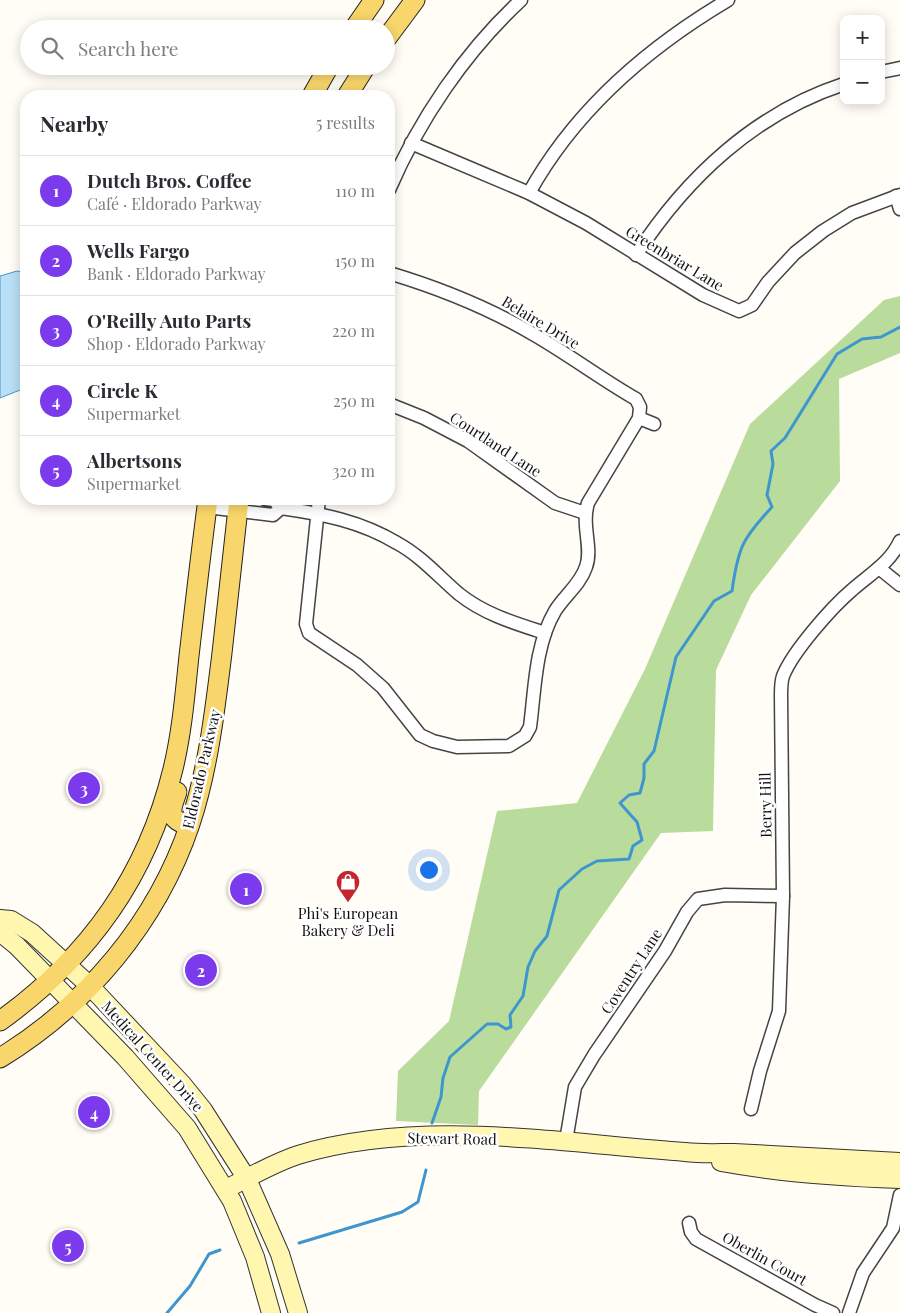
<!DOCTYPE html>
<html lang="en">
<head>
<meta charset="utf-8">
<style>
  :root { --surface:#fff; --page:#f7f7f7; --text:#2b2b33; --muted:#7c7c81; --line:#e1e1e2; --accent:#7c3aed }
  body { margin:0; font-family:"Playfair Display",serif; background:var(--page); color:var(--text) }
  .controls { position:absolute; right:15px; top:15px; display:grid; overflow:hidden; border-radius:10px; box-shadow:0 2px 12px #0003 }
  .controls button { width:45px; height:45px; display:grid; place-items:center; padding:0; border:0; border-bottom:1px solid var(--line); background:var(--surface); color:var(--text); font:25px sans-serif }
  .you { position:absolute; left:428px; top:869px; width:18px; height:18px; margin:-12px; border:4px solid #fff; border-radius:50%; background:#1a73e8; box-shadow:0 0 0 8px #1a73e833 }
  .badge { display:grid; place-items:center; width:32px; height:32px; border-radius:50%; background:var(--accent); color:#fff; font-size:16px; font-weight:700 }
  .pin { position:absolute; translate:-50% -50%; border:2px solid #fff; box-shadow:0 1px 5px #0006 }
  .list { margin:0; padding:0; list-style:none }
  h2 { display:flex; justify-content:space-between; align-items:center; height:65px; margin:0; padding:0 20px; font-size:21px }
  h2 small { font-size:16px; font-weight:400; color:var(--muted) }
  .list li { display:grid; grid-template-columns:32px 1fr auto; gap:15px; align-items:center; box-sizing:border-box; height:70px; padding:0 20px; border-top:1px solid var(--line) }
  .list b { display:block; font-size:19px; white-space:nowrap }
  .list p { margin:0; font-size:16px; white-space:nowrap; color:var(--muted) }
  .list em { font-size:16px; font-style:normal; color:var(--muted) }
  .icon { flex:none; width:28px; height:28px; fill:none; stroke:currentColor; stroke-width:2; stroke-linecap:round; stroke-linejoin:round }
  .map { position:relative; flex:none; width:900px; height:1313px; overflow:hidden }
  .search { position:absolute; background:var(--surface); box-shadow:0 2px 12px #0003; left:20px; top:20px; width:375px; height:55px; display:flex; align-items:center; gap:12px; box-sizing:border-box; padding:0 18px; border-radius:28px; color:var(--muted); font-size:19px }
  .panel { position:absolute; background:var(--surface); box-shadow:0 2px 12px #0003; left:20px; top:90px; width:375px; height:415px; border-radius:20px }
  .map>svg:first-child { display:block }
  .forest { fill:#b9dc9c }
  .water { fill:#b9e0f7; stroke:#3f96cf }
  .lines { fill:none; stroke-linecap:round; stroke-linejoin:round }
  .stream { stroke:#3f96cf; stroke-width:3 }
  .street-casing { stroke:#444; stroke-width:15 }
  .secondary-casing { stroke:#333; stroke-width:20 }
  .primary-casing { stroke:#222; stroke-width:21 }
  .street { stroke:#fff; stroke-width:12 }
  .secondary { stroke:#fff6b0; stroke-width:18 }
  .primary { stroke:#f9d66b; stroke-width:19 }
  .labels { text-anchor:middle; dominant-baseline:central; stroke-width:5; stroke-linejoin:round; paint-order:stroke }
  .street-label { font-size:15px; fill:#111; stroke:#fff }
  .poi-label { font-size:15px; fill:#111; stroke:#fff }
</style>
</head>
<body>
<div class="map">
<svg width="900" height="1313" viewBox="0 0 900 1313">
  <rect width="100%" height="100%" fill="#fffdf5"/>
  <polygon class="forest" points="900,296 900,353 839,379 840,481 751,595 716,670 713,831 661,833 479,1091 478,1125 396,1121 398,1071 449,1021 497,811 577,803 645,669 750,424 884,300"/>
  <polygon class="water" points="17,271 26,273 26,384 20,390 0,398 0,276"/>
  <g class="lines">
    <g class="stream">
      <path d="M432 1123 441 1097 443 1078 450 1057 487 1024H498L506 1029 511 1027 510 1015 523 996 528 967 535 951 547 936 559 890 582 869 597 861 629 859 633 846 642 840 637 822 620 803 629 795 640 793 644 778V764L654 751 676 657 714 601 732 591C738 548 742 539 772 507L767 495 773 464 771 451 785 438 837 354 862 339 881 337 900 327"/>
      <polyline points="299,1243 402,1212 418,1202 426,1170"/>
      <polyline points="167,1313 190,1286 209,1254 220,1250"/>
    </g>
    <defs>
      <g id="street">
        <polyline points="881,72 900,68"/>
        <polyline points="411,143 529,193 586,223 703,295 739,311 752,305 768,282 795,253 823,231 852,213 900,195"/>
        <path d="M389 190C419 120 465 52 521 0"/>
        <path d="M529 193C575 110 647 48 728 0"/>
        <polyline points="896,196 900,209"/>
        <path d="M636 255C686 178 755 113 844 84"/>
        <polyline points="389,404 424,418 468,441 555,503 585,513"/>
        <polyline points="639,418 654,424"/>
        <path d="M319 499 306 624 309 633 357 665 383 688 420 735 433 741 457 747 509 746 525 736 530 727C535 689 535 645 555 611 564 596 580 585 586 567 593 548 581 526 588 503L639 418 640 407 636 399C601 379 568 354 533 334 487 307 439 288 389 273"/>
        <polyline points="207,507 273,515 281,508 274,500 265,499"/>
        <path d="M281 508C323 514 360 521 397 543 421 556 438 576 459 594 484 614 514 623 545 633"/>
        <polyline points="879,568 900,585"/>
        <path d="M751 1109 760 1071 779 1011 783 896 781 695C781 689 781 682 783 676 793 651 832 607 852 590 870 574 890 563 900 541"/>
        <polyline points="566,1141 575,1087 594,1055 665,951 687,912 698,899 725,895 783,896"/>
        <polyline points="689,1223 691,1232 696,1239 815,1305 833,1313"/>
        <polyline points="849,1313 863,1273 893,1228 900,1195"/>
      </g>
      <g id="secondary">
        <polyline points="0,919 11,920 32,933 90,986 182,1084 203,1110 247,1179 280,1254 298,1313"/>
        <polyline points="0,930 1,933 17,946 125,1057 187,1128 232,1201 255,1257 271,1313"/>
        <path d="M721 1162C781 1173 840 1177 900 1179"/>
        <path d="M226 1189C250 1177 273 1163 298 1155 421 1118 559 1143 685 1152 701 1154 718 1153 734 1153 789 1156 845 1159 900 1162"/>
      </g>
      <g id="primary">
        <polyline points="354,29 374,0"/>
        <polyline points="386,39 415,0"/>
        <polyline points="312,96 329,66"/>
        <polyline points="347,96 366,66"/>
        <path d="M177 792C170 812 167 818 189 826"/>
        <path d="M0 1021C89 957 147 876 173 769 182 732 185 694 189 656 195 604 201 551 208 499"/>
        <path d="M0 1058C87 1005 157 922 190 824 208 770 215 710 222 653 228 602 233 550 239 499"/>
      </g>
    </defs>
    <use href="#street" class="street-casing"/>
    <use href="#secondary" class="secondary-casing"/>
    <use href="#primary" class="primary-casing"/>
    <use href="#street" class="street"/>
    <use href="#secondary" class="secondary"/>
    <use href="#primary" class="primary"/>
  </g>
  <defs>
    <symbol id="shop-pin" viewBox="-11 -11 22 30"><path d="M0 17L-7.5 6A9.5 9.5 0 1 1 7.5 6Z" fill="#c4262e" stroke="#fff"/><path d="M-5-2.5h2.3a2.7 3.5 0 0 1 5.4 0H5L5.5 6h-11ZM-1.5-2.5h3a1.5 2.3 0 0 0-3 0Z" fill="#fff"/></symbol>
  </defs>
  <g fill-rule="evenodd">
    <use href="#shop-pin" x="334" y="868" width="28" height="38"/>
  </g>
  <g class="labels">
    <g class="street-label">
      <text transform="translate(675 258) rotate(31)">Greenbriar Lane</text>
      <text transform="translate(541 322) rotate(31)">Belaire Drive</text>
      <text transform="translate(496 444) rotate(33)">Courtland Lane</text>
      <text transform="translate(201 769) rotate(-77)">Eldorado Parkway</text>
      <text transform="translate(765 805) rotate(-91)">Berry Hill</text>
      <text transform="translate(631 971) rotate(-57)">Coventry Lane</text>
      <text transform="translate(153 1056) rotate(48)">Medical Center Drive</text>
      <text transform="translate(452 1138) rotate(1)">Stewart Road</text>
      <text transform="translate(765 1258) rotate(29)">Oberlin Court</text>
    </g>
    <g class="poi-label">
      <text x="348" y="913">Phi's European<tspan x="348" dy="17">Bakery &amp; Deli</tspan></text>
    </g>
  </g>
</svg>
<div class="controls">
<button>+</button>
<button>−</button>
</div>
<div class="you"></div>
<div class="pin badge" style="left:246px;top:889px">1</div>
<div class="pin badge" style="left:201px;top:970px">2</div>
<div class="pin badge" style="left:84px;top:788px">3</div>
<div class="pin badge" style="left:94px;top:1112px">4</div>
<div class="pin badge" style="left:68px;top:1246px">5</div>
<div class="search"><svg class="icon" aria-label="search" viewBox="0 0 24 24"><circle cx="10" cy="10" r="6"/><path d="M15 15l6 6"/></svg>Search here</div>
<section class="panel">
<h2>Nearby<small>5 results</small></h2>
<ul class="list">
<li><span class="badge">1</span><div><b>Dutch Bros. Coffee</b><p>Café · Eldorado Parkway</p></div><em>110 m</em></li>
<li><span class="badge">2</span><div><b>Wells Fargo</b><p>Bank · Eldorado Parkway</p></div><em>150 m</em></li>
<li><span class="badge">3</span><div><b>O'Reilly Auto Parts</b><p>Shop · Eldorado Parkway</p></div><em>220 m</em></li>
<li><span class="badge">4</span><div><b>Circle K</b><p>Supermarket</p></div><em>250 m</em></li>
<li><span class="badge">5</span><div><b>Albertsons</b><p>Supermarket</p></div><em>320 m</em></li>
</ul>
</section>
</div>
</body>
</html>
